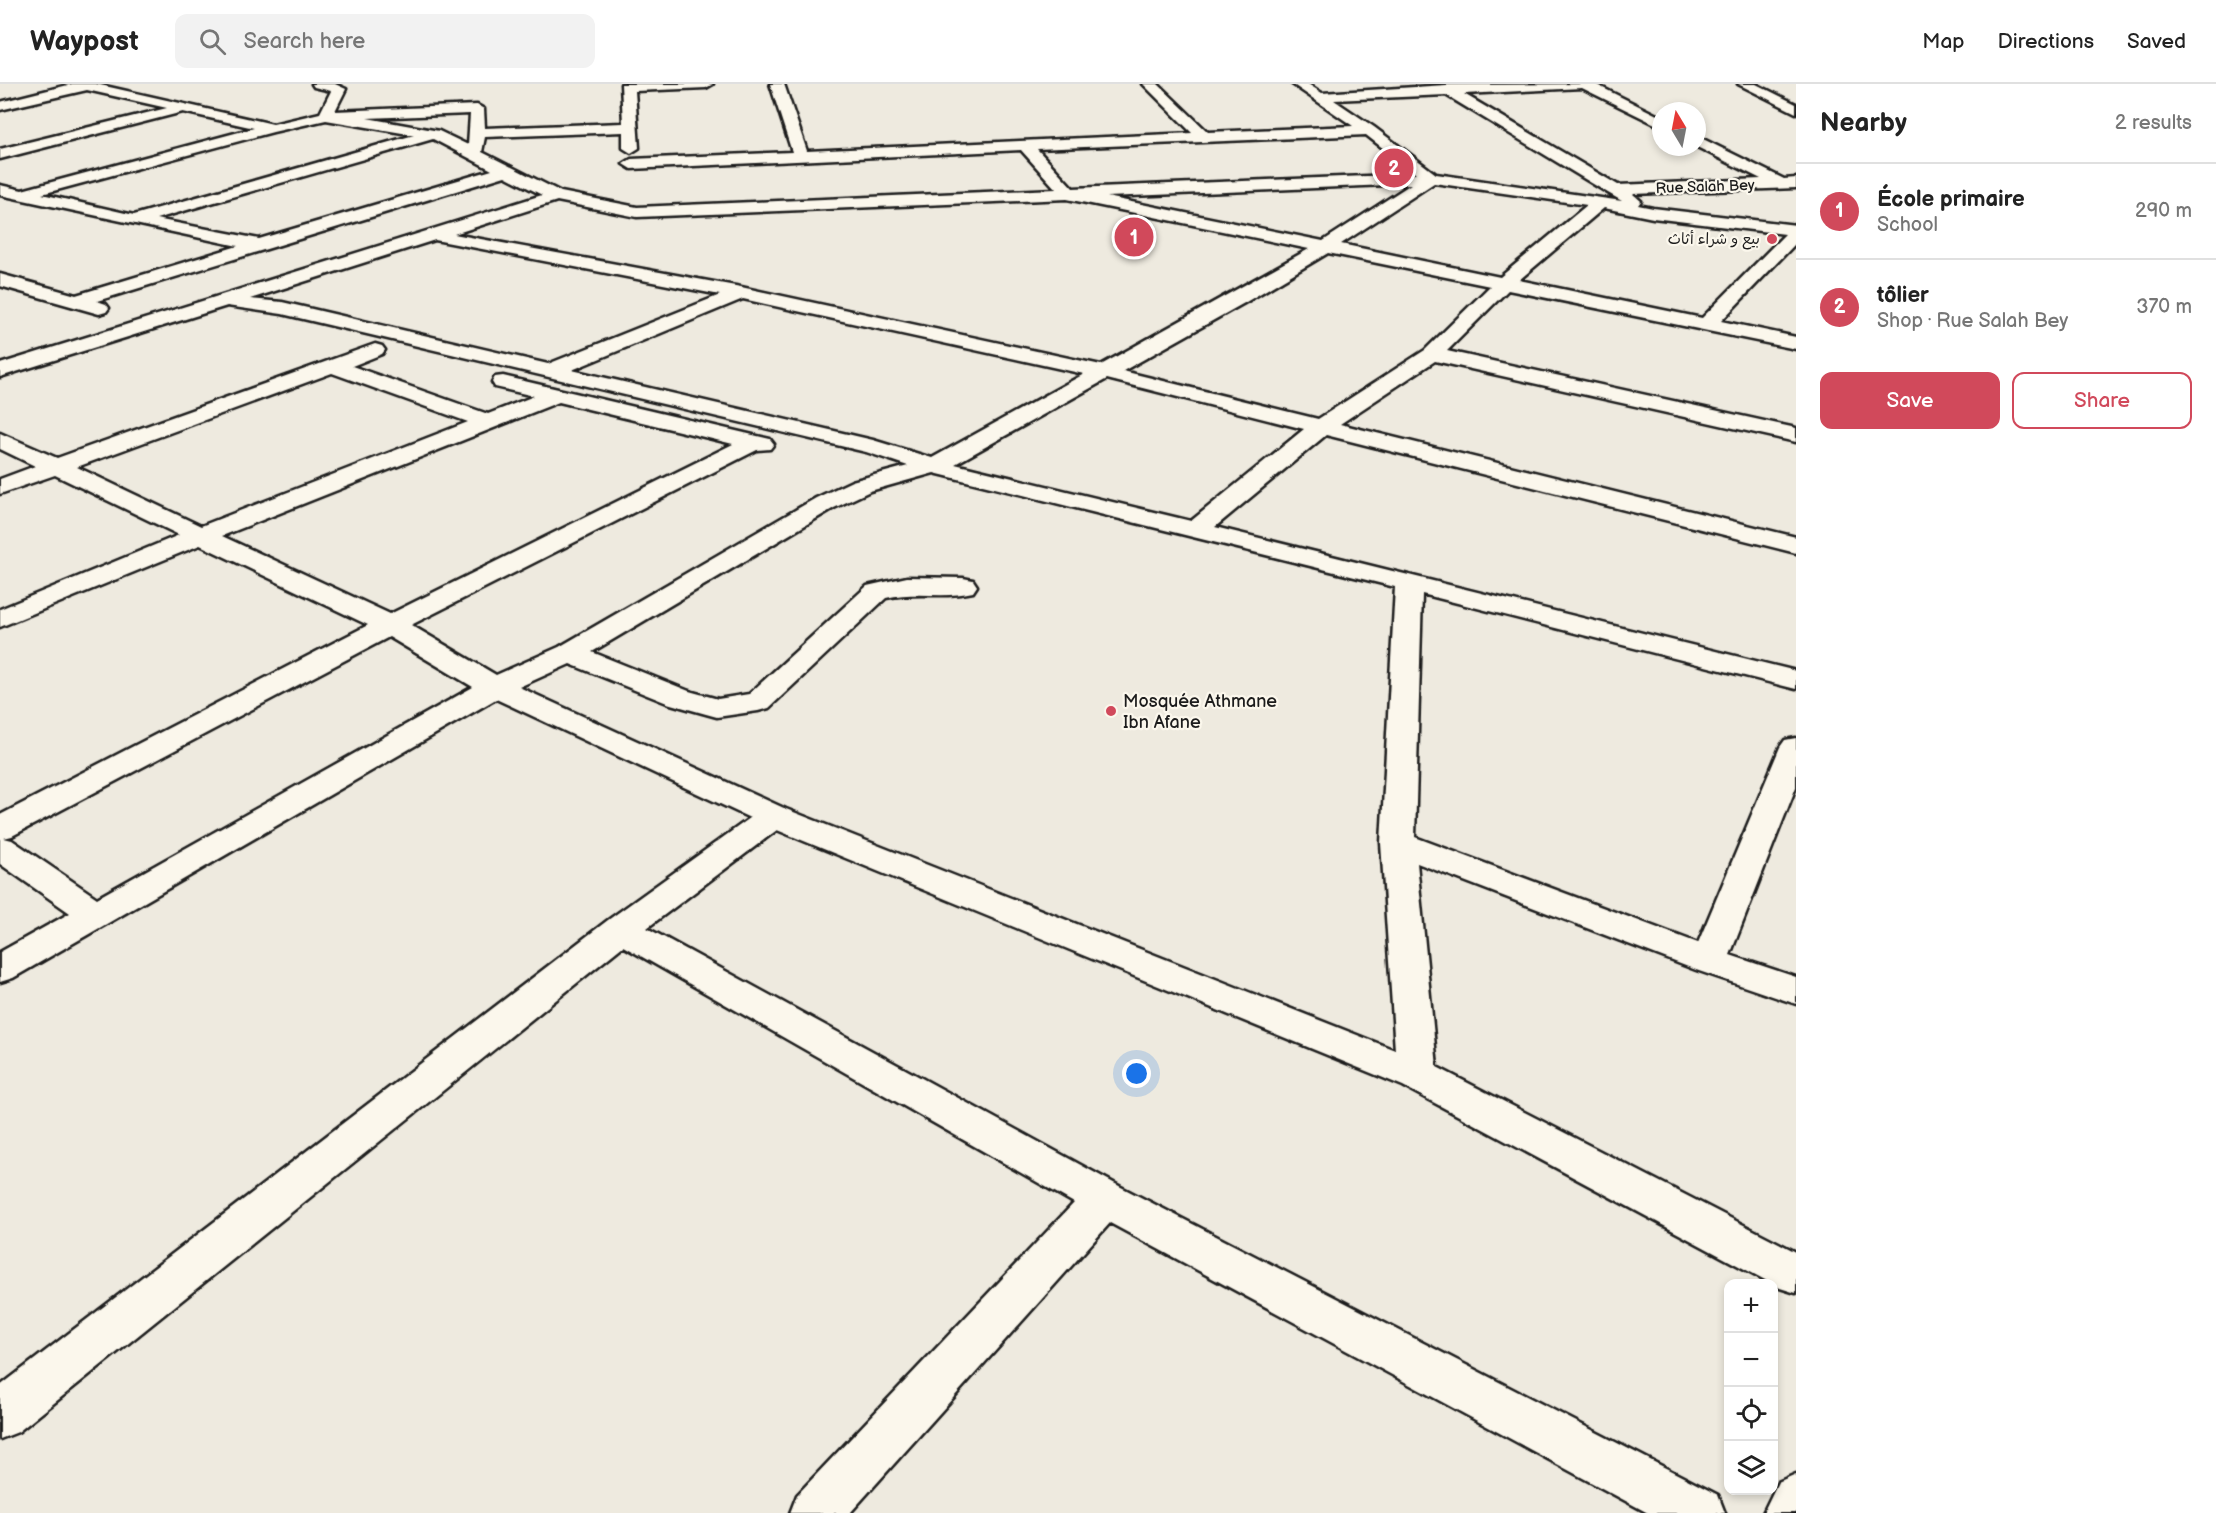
<!DOCTYPE html>
<html lang="en">
<head>
<meta charset="utf-8">
<style>
  :root { --surface:#fff; --page:#f2f2f2; --text:#222; --muted:#767676; --line:#e0e0e0; --accent:#d1495b }
  body { margin:0; font-family:"Balsamiq Sans","Playpen Sans Arabic",sans-serif; background:var(--page); color:var(--text) }
  .controls { position:absolute; right:18px; bottom:18px; display:grid; overflow:hidden; border-radius:12px; box-shadow:0 3px 9px #0003 }
  .controls button { width:54px; height:54px; display:grid; place-items:center; padding:0; border:0; border-bottom:2px solid var(--line); background:var(--surface); color:var(--text); font:30px sans-serif }
  .compass { position:absolute; left:1652px; top:18px; width:54px; height:54px; border-radius:50%; background:var(--surface); box-shadow:0 3px 9px #0003; rotate:350deg }
  .you { position:absolute; left:1137px; top:990px; width:21px; height:21px; margin:-15px; border:4px solid #fff; border-radius:50%; background:#1a73e8; box-shadow:0 0 0 9px #1a73e833 }
  .badge { display:grid; place-items:center; width:39px; height:39px; border-radius:50%; background:var(--accent); color:#fff; font-size:20px; font-weight:700 }
  .pin { position:absolute; translate:-50% -50%; border:3px solid #fff; box-shadow:0 2px 6px #0006 }
  .list { margin:0; padding:0; list-style:none }
  h2 { display:flex; justify-content:space-between; align-items:center; height:78px; margin:0; padding:0 24px; font-size:26px }
  h2 small { font-size:20px; font-weight:400; color:var(--muted) }
  .list li { display:grid; grid-template-columns:39px 1fr auto; gap:18px; align-items:center; box-sizing:border-box; height:96px; padding:0 24px; border-top:2px solid var(--line) }
  .list b { display:block; font-size:22px; white-space:nowrap }
  .list p { margin:0; font-size:20px; white-space:nowrap; color:var(--muted) }
  .list em { font-size:20px; font-style:normal; color:var(--muted) }
  .actions { display:flex; gap:12px; padding:18px 24px }
  .actions a { flex:1; padding:14px 0; border:2px solid var(--accent); border-radius:12px; text-align:center; font-size:21px; color:var(--accent) }
  .actions .main { background:var(--accent); color:#fff }
  .icon { flex:none; width:33px; height:33px; fill:none; stroke:currentColor; stroke-width:2; stroke-linecap:round; stroke-linejoin:round }
  .map { position:relative; flex:none; width:1796px; height:1429px; overflow:hidden }
  header { display:flex; align-items:center; gap:36px; box-sizing:border-box; height:84px; padding:0 30px; background:var(--surface); border-bottom:2px solid var(--line) }
  header strong { font-size:28px }
  nav { display:flex; gap:33px; margin-inline-start:auto; font-size:21px }
  .search { width:420px; height:54px; background:var(--page); display:flex; align-items:center; gap:15px; box-sizing:border-box; padding:0 21px; border-radius:12px; color:var(--muted); font-size:22px }
  main { display:flex }
  aside { flex:1; background:var(--surface) }
  .map>svg:first-child { display:block }
  .lines { fill:none; stroke-linecap:round; stroke-linejoin:round }
  .minor-casing { stroke:#1c1c1c; stroke-width:5 }
  .minor { fill:#fbf7ec; fill-rule:evenodd }
  .poi-dot { fill:#d1495b; stroke:#fbf7ec; stroke-width:2 }
  .labels { text-anchor:middle; dominant-baseline:central; stroke-width:4.5; stroke-linejoin:round; paint-order:stroke }
  .far-street-label { font-size:15px; fill:#1c1c1c; stroke:#fbf7ec }
  .far-poi-label { font-size:15px; fill:#1c1c1c; stroke:#fbf7ec; text-anchor:end }
  .poi-label { font-size:18px; fill:#1c1c1c; stroke:#fbf7ec; text-anchor:start }
</style>
</head>
<body>
<header>
<strong>Waypost</strong>
<div class="search"><svg class="icon" aria-label="search" viewBox="0 0 24 24"><circle cx="10" cy="10" r="6"/><path d="M15 15l6 6"/></svg>Search here</div>
<nav><a>Map</a><a>Directions</a><a>Saved</a></nav>
</header>
<main>
<div class="map">
<svg width="1796" height="1429" viewBox="0 0 1796 1429">
  <rect width="100%" height="100%" fill="#eeeadf"/>
  <filter id="ink" filterUnits="userSpaceOnUse"><feTurbulence type="fractalNoise" baseFrequency=".0167" numOctaves="2"/><feDisplacementMap in="SourceGraphic" scale="12" xChannelSelector="R" yChannelSelector="G"/><feConvolveMatrix kernelMatrix="1 2 1 2 8 2 1 2 1" color-interpolation-filters="sRGB"/></filter>
  <g filter="url(#ink)">
    <g class="lines">
      <defs>
        <g id="minor">
          <path d="M72 0H96L273 40 320 29 331 7 314 3 312 0H335L346 5 335 27 477 21 484 25 485 44 623 39 621 0H713L706 4 635 7 639 64 631 69 623 64V48L485 53 482 68 561 108 637 123 1056 105 1021 66 631 85 623 80 631 75 792 68 770 0H784L807 67 1192 49 1143 0H1158L1208 48 1353 42 1292 0H1308L1322 9 1446 1 1595 0 1661 33V43L1582 4 1464 10 1618 101 1761 95 1697 63V52L1784 95 1796 94V104L1633 110 1641 117 1638 121 1653 124 1796 141V159L1721 237 1796 253V265L1508 206 1447 267 1796 344V358L1435 277 1340 340 1796 453V469L1326 351 1215 443 1796 587V605L1422 510 1415 753 1698 859 1780 663 1785 656 1796 654V703L1730 871 1796 893V920L1696 886 1417 779 1437 983 1796 1168V1209L1780 1204 1403 1002 777 746 647 844 1121 1103 1718 1411 1725 1429H1648L1110 1139 850 1429H790L797 1411 1074 1119 623 862 18 1348 0 1355V1302L608 836 750 734 496 615 13 894 0 898V868L70 829 0 780V731L368 541 200 461 0 543V525L179 451 55 391 0 410V395L35 382 0 365V349L57 374 375 260 382 262 385 266 382 270 352 282 488 330 534 312 495 303 492 298 495 293 503 292 770 355 774 360 770 365 757 366 411 541 496 591 559 563 816 414 852 397 908 382 866 368 282 230 227 222 0 293V280L542 111 505 92 97 217 106 220 109 224 106 228 99 230 0 202V190L76 211 238 162 0 111V101L22 106 254 44 183 28 0 75V65L167 24 87 6 0 26V18ZM1446 11 1608 109 1622 117 1436 90 1374 43 1334 16ZM470 30 468 61 439 47 367 34ZM326 36 414 51 134 131 42 110 273 48ZM1366 51 1416 90 1073 104 1037 65ZM433 55 492 86 259 155 156 135ZM1434 99 1587 121 1500 193 1341 160ZM1411 100 1323 157 1107 113ZM1067 115 1309 165 1101 281 741 203 454 150 557 117 637 133ZM1604 124 1653 134 1785 150 1702 234 1519 196ZM435 156 720 211 548 280 282 218 250 215ZM1328 169 1490 202 1425 266 1318 335 1123 287 1246 218ZM743 215 1084 290 932 374 873 356 572 286ZM332 289 468 338 201 442 77 383ZM1107 295 1304 345 1191 437 955 380ZM559 318 733 360 390 530 222 452ZM934 389 1395 503 1381 759 1395 966 786 725 519 603 570 580 667 619 706 630 717 633 758 627 769 624 886 514C916 507 945 515 973 508L977 502 973 496 963 494 907 493 867 502 749 610 718 615 689 607 592 568 834 424 870 407ZM389 553 473 603 97 814 12 756 4 754 12 752Z"/>
          <polygon points="1738,0 1756,0 1796,20 1796,29"/>
          <polygon points="1796,1390 1796,1429 1763,1429 1778,1398"/>
        </g>
      </defs>
      <use href="#minor" class="minor-casing"/>
      <use href="#minor" class="minor"/>
    </g>
  </g>
  <g class="poi-dot">
    <circle cx="1772" cy="155" r="6"/>
    <circle cx="1111" cy="627" r="6"/>
  </g>
  <g class="labels">
    <g class="far-street-label">
      <text transform="translate(1705 103) rotate(-2)">Rue Salah Bey</text>
    </g>
    <g class="far-poi-label">
      <text x="1760" y="155">بيع و شراء أثاث</text>
    </g>
    <g class="poi-label">
      <text x="1123" y="617">Mosquée Athmane<tspan x="1123" dy="21">Ibn Afane</tspan></text>
    </g>
  </g>
</svg>
<div class="controls">
<button>+</button>
<button>−</button>
<button><svg class="icon" aria-label="locate" viewBox="0 0 24 24"><circle cx="12" cy="12" r="6"/><path d="M12 2v4M12 18v4M2 12h4M18 12h4"/></svg></button>
<button><svg class="icon" aria-label="layers" viewBox="0 0 24 24"><path d="M12 4l9 5-9 5-9-5zM3 14l9 5 9-5"/></svg></button>
</div>
<svg class="compass" viewBox="-18 -18 36 36"><path d="M0-13l5 13h-10z" fill="#e53935"/><path d="M0 13l5-13h-10z" fill="#767676"/></svg>
<div class="you"></div>
<div class="pin badge" style="left:1134px;top:153px">1</div>
<div class="pin badge" style="left:1394px;top:84px">2</div>
</div>
<aside>
<h2>Nearby<small>2 results</small></h2>
<ul class="list">
<li><span class="badge">1</span><div><b>École primaire</b><p>School</p></div><em>290 m</em></li>
<li><span class="badge">2</span><div><b>tôlier</b><p>Shop · Rue Salah Bey</p></div><em>370 m</em></li>
</ul>
<div class="actions"><a class="main">Save</a><a>Share</a></div>
</aside>
</main>
</body>
</html>
